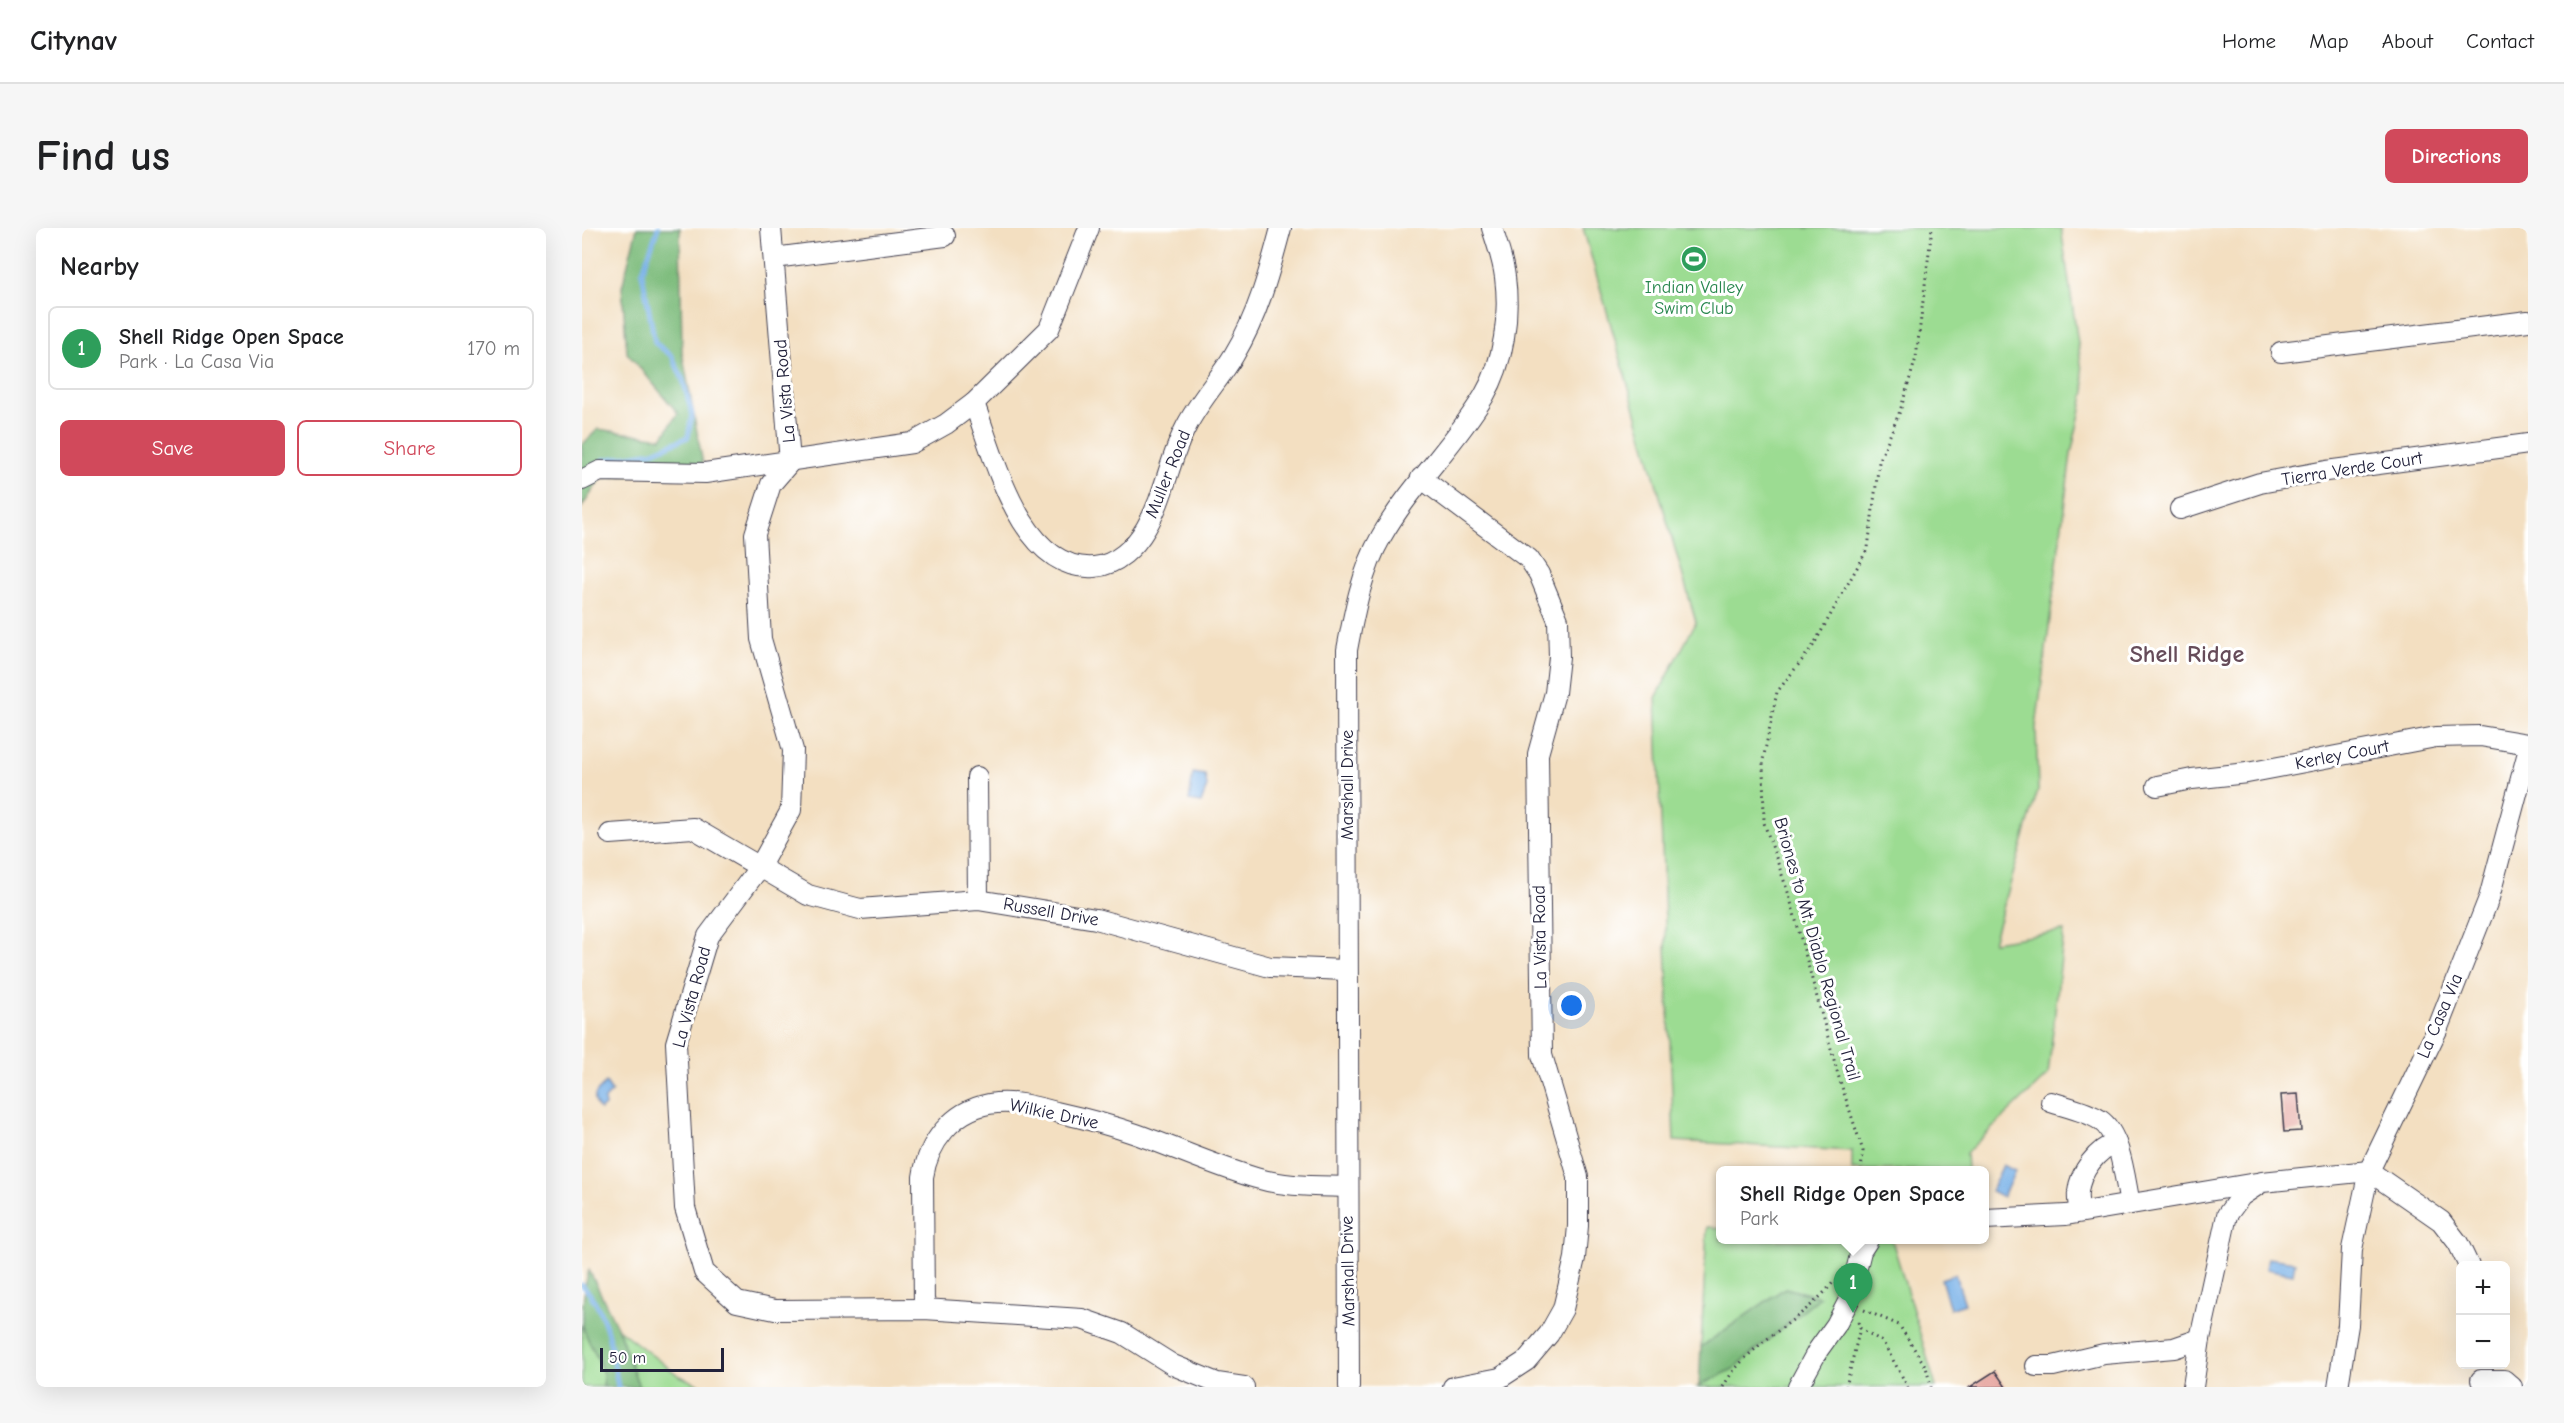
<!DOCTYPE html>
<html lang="en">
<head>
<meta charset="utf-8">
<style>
  :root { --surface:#fff; --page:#f6f6f6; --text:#202124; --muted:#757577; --line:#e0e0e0; --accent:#d1495b }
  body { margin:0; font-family:"Comic Neue",sans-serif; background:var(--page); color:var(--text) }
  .controls { position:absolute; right:18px; bottom:18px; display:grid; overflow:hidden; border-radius:9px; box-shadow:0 6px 24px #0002 }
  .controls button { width:54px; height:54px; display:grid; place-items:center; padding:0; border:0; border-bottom:2px solid var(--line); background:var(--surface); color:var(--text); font:30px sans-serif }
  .scale { position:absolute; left:18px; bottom:15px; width:124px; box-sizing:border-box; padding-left:6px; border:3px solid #22223b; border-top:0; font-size:16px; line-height:21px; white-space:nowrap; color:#22223b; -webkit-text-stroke:4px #fff; paint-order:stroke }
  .you { position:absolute; left:990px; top:778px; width:21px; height:21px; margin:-15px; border:4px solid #fff; border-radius:50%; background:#1a73e8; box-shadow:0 0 0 9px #1a73e833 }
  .badge { display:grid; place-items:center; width:39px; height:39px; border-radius:50%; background:var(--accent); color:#fff; font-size:20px; font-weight:700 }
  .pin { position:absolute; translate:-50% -50px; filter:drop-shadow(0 2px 3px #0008) }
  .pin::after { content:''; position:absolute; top:32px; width:21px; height:18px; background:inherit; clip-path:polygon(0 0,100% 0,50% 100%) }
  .popup { position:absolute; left:1134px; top:938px; width:273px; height:78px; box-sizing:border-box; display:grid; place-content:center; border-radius:9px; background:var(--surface); filter:drop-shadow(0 2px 4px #0005); font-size:20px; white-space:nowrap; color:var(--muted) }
  .popup b { font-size:22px; color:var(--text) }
  .popup::after { content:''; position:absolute; left:50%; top:100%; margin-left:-12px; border:12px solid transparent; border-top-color:var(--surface) }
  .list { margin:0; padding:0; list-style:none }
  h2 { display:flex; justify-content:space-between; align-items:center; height:78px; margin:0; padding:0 24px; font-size:26px }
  h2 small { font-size:20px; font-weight:400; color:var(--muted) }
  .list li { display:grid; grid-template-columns:39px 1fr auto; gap:18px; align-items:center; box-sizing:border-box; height:84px; margin:0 12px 12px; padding:0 12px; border:2px solid var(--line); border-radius:9px }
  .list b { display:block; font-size:22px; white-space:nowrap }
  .list p { margin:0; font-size:20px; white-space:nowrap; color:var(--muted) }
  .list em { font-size:20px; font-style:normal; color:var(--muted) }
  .actions { display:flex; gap:12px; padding:18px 24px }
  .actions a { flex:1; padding:14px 0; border:2px solid var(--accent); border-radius:9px; text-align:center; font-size:21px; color:var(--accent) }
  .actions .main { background:var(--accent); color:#fff }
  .map { position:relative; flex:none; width:1946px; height:1159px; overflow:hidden; border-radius:9px }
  header { display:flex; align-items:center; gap:36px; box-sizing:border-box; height:84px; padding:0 30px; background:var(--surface); border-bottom:2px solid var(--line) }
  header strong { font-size:28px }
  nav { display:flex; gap:33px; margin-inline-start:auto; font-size:21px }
  .intro { display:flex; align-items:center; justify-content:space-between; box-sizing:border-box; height:144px; padding:0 36px }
  h1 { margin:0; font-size:42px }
  .button { padding:15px 27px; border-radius:9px; background:var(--accent); color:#fff; font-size:21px; font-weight:700 }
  main { display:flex; gap:36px; padding:0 36px }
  aside { flex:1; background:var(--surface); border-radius:9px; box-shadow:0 6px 24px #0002 }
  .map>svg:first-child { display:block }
  .green { fill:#9cdc92; stroke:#5f7f66; stroke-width:1.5 }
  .forest { fill:#7dbc7c; stroke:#506f5c; stroke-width:1.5 }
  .water { fill:#77b0e7; stroke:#4c6991; stroke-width:1.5 }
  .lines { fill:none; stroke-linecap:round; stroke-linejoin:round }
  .stream { stroke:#77b0e7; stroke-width:5 }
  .building { fill:#e39b94 }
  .minor-casing { stroke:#413e4f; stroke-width:22 }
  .path { stroke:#413e4f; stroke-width:3; stroke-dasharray:1.5 4.5; stroke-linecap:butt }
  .minor { stroke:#fff; stroke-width:20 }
  .labels { text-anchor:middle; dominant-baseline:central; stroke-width:6; stroke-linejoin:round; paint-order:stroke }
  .leisure-label { font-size:18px; fill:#27864d; stroke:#fff }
  .street-label { font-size:18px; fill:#22223b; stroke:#fff }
  .district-label { font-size:24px; font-weight:bold; fill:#664c5a; stroke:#fff }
</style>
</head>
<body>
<header>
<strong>Citynav</strong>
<nav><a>Home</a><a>Map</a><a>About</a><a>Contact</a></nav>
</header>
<div class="intro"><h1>Find us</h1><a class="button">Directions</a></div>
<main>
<aside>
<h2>Nearby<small></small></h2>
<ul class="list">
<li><span class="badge" style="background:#2e9e5b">1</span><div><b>Shell Ridge Open Space</b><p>Park · La Casa Via</p></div><em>170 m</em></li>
</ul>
<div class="actions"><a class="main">Save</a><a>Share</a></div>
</aside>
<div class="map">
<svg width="1946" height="1159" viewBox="0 0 1946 1159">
  <rect width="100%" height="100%" fill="#fff"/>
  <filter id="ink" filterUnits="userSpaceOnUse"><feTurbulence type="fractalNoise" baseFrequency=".0167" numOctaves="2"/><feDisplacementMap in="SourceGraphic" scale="12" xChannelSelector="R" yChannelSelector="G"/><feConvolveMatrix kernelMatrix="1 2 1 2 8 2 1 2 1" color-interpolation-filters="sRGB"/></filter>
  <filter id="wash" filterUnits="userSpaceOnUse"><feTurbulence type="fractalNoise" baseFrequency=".008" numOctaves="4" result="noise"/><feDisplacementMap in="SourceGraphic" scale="24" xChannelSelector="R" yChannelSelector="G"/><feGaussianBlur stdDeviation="1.35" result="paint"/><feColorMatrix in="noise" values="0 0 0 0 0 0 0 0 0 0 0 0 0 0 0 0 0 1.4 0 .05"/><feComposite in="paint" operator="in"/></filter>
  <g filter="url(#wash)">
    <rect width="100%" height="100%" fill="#f3dfc1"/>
    <g class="green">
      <polygon points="1001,0 1479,0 1503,163 1489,226 1454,500 1456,562 1411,714 1482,703 1466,847 1384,925 1385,942 1270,942 1270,923 1092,913 1074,470 1114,394"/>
      <polygon points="1125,999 1139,1000 1139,1012 1310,1012 1354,1159 1115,1159 1235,1068 1203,1060 1119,1119"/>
      <polygon points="0,1096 23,1147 43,1159 0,1159"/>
      <polygon points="36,1101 96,1147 122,1159 57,1159"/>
    </g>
    <g class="forest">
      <polygon points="55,0 98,0 100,124 122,241 19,250 0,279 0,217 16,201 80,210 96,185 45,125 40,59"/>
      <path d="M7 1042 36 1101 57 1159H21C25 1137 6 1119 1 1098 0 1080 2 1059 7 1042Z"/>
      <polygon points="1203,1060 1238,1069 1151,1141 1117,1158 1119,1119"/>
    </g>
    <g class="water">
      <polygon points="611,545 623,547 625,558 619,575 607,573"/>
      <path d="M24 855 30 864 22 872 23 878 18 882C8 870 13 864 24 855Z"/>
      <polygon points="1421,937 1433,943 1421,969 1409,963"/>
      <polygon points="1686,1030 1713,1034 1711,1046 1684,1041"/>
      <polygon points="1373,1046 1383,1076 1368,1081 1359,1051"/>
    </g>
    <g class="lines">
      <g class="stream">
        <polyline points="21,232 71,224 106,209 110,186 101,152 90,128 73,115 60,45 76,0"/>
        <path d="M0 1057C26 1082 30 1125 36 1159"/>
      </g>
    </g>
    <g id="blocks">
      <g class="building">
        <polygon points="1716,866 1719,903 1702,904 1699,867"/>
        <polygon points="1413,1143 1424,1159 1388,1159"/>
      </g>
    </g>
  </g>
  <g filter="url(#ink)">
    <use href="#blocks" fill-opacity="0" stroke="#413e4f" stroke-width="1.5"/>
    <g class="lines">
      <defs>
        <g id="minor">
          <polyline points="189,0 208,234 189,256 173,306 179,411 211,522 209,582 177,640 126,708 94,815 103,980 122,1044 155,1074 193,1082 342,1081 500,1091 540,1105 591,1137 635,1155 662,1159"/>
          <polyline points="192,30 363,8"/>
          <polyline points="1699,124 1946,93"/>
          <path d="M392 175C412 228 439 344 512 339 535 337 553 319 564 300 583 268 587 231 604 199 617 173 637 152 652 127 676 87 687 45 699 0"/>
          <polyline points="839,250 947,331 957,346 976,392 977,429 973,465 956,526 960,827 996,949 996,998 993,1030 981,1081 967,1106 944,1133 918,1150 871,1159"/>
          <polyline points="0,252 18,243 123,245 330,215 364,196 392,175 467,101 507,0"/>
          <polyline points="1598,281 1678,255 1744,243 1946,216"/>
          <polyline points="395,549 396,672"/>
          <polyline points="1575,558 1610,551 1665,545 1854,509 1898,508 1946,516"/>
          <polyline points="28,606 111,600 226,667 278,681 396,672 514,691 688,739 764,742"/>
          <path d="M1469 874C1484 879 1504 883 1518 892 1539 906 1543 953 1548 976"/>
          <polyline points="1787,943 1859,993 1876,1015 1887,1038"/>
          <path d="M1498 984C1497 978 1495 971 1496 964 1498 944 1515 921 1534 915"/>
          <polyline points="1403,991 1484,987 1674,955"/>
          <path d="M342 1081 341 949C346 915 370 883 407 876 430 872 452 878 474 884 501 890 528 897 554 906 594 920 633 938 674 950 703 959 735 958 765 959"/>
          <polyline points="1454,1138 1471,1138 1522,1126 1592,1120 1618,1111"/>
          <polyline points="1899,1152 1922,1152 1930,1159"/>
          <path d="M767 1159 765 422C772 385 780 342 799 309 828 258 872 218 902 168 922 134 928 88 923 49 921 32 915 16 910 0"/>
          <polyline points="1216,1159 1236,1122 1254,1097 1267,1072 1279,1023 1286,1012"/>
          <polyline points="1611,1159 1618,1111 1645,987 1659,968 1680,954 1787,943"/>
          <polyline points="1756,1159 1766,1097 1770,1021 1787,943 1855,802 1907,670 1946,524"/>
        </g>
      </defs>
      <use href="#minor" class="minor-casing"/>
      <g class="path">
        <polyline points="1279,942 1281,923 1257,850 1207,667 1182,595 1181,532 1195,464 1231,418 1286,320 1297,234 1318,183 1334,130 1350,0"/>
        <polyline points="1282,1082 1317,1097 1344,1139 1349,1159"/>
        <polyline points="1276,1094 1278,1100 1301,1114 1326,1159"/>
        <path d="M1141 1159C1166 1113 1221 1094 1252 1053"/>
        <polyline points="1264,1159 1278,1100"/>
      </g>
      <use href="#minor" class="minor"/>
    </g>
  </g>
  <defs>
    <symbol id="stadium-disc" viewBox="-11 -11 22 22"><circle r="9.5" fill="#2e9e5b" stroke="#fff"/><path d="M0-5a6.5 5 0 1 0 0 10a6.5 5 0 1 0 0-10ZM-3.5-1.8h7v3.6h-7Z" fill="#fff"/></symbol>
  </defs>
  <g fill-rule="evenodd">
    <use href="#stadium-disc" x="1097" y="16" width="30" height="30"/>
  </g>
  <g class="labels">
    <g class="leisure-label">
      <text x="1112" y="59">Indian Valley<tspan x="1112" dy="21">Swim Club</tspan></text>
    </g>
    <g class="street-label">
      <text transform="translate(203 163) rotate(-95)">La Vista Road</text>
      <text transform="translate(1770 241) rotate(-9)">Tierra Verde Court</text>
      <text transform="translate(586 246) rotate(-68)">Muller Road</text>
      <text transform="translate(1760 527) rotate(-11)">Kerley Court</text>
      <text transform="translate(765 557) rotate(-90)">Marshall Drive</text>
      <text transform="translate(469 684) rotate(10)">Russell Drive</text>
      <text transform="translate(958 709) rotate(-91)">La Vista Road</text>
      <text transform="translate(1235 721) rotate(74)">Briones to Mt. Diablo Regional Trail</text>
      <text transform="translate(110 769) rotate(-75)">La Vista Road</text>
      <text transform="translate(1858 788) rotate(-67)">La Casa Via</text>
      <text transform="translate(472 886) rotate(12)">Wilkie Drive</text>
      <text transform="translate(766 1043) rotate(-91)">Marshall Drive</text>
    </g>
    <g class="district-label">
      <text x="1605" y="426">Shell Ridge</text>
    </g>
  </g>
</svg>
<div class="controls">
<button>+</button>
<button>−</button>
</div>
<div class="scale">50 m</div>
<div class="you"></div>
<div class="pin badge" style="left:1271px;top:1085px;background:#2e9e5b">1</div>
<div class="popup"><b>Shell Ridge Open Space</b>Park</div>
</div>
</main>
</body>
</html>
